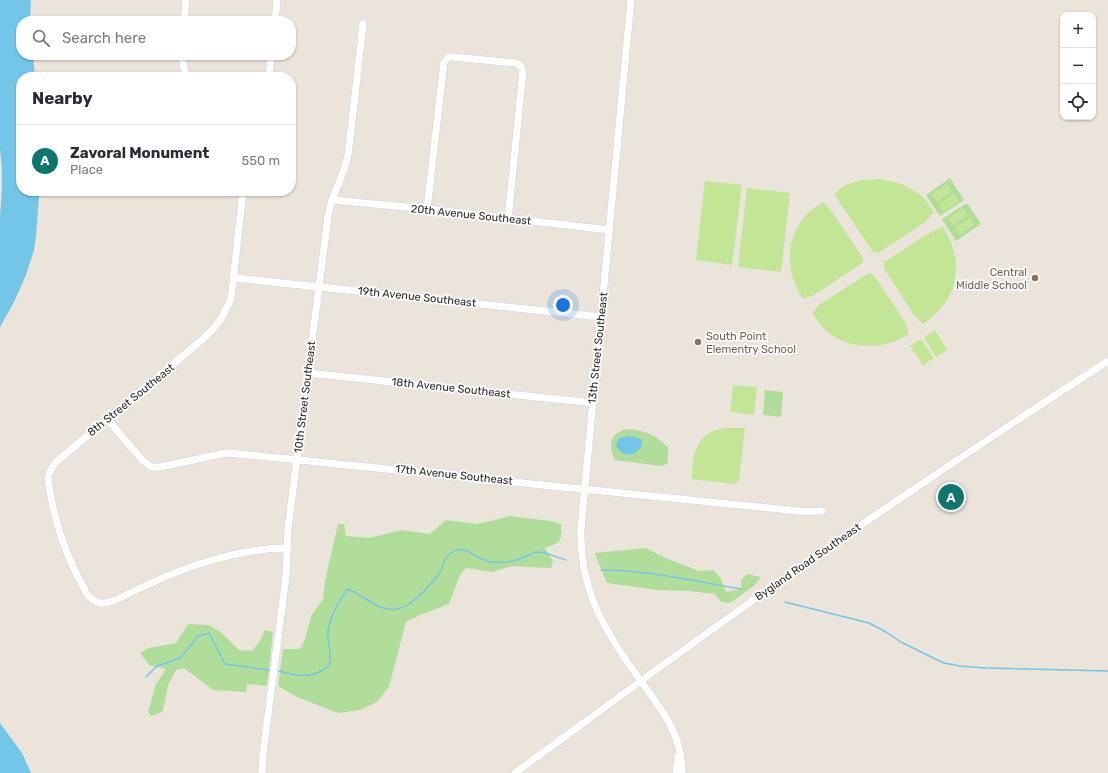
<!DOCTYPE html>
<html lang="en">
<head>
<meta charset="utf-8">
<style>
  :root { --surface:#fff; --page:#f2f2f3; --text:#2b2b33; --muted:#7c7c81; --line:#e1e1e2; --accent:#0f766e }
  body { margin:0; font-family:Rubik,sans-serif; background:var(--page); color:var(--text) }
  .controls { position:absolute; right:12px; top:12px; display:grid; overflow:hidden; border-radius:8px; box-shadow:0 1px 3px #0004 }
  .controls button { width:36px; height:36px; display:grid; place-items:center; padding:0; border:0; border-bottom:1px solid var(--line); background:var(--surface); color:var(--text); font:20px sans-serif }
  .you { position:absolute; left:563px; top:305px; width:14px; height:14px; margin:-10px; border:3px solid #fff; border-radius:50%; background:#1a73e8; box-shadow:0 0 0 6px #1a73e833 }
  .badge { display:grid; place-items:center; width:26px; height:26px; border-radius:50%; background:var(--accent); color:#fff; font-size:13px; font-weight:700 }
  .pin { position:absolute; translate:-50% -50%; border:2px solid #fff; box-shadow:0 1px 4px #0006 }
  .list { margin:0; padding:0; list-style:none }
  h2 { display:flex; justify-content:space-between; align-items:center; height:52px; margin:0; padding:0 16px; font-size:17px }
  h2 small { font-size:13px; font-weight:400; color:var(--muted) }
  .list li { display:grid; grid-template-columns:26px 1fr auto; gap:12px; align-items:center; box-sizing:border-box; height:72px; padding:0 16px; border-top:1px solid var(--line) }
  .list b { display:block; font-size:15px; white-space:nowrap }
  .list p { margin:0; font-size:13px; white-space:nowrap; color:var(--muted) }
  .list em { font-size:13px; font-style:normal; color:var(--muted) }
  .icon { flex:none; width:22px; height:22px; fill:none; stroke:currentColor; stroke-width:2; stroke-linecap:round; stroke-linejoin:round }
  .map { position:relative; flex:none; width:1108px; height:773px; overflow:hidden }
  .search { position:absolute; background:var(--surface); box-shadow:0 1px 3px #0004; left:16px; top:16px; width:280px; height:44px; display:flex; align-items:center; gap:10px; box-sizing:border-box; padding:0 14px; border-radius:16px; color:var(--muted); font-size:15px }
  .panel { position:absolute; background:var(--surface); box-shadow:0 1px 3px #0004; left:16px; top:72px; width:280px; height:124px; border-radius:16px }
  .map>svg:first-child { display:block }
  .green { fill:#b0de9a }
  .pitch { fill:#c2e596 }
  .water { fill:#73c6e7 }
  .lines { fill:none; stroke-linecap:round; stroke-linejoin:round }
  .stream { stroke:#73c6e7; stroke-width:1.5 }
  .minor-casing { stroke:#d0d3e1; stroke-width:8 }
  .minor { stroke:#fff; stroke-width:7 }
  .education-dot { fill:#8d6e63; stroke:#fff; stroke-width:1.5 }
  .labels { text-anchor:middle; dominant-baseline:central; stroke-width:3.5; stroke-linejoin:round; paint-order:stroke }
  .street-label { font-size:11px; fill:#292929; stroke:#fff }
  .education-label { font-size:11px; fill:#785e54; stroke:#fff; text-anchor:end }
</style>
</head>
<body>
<div class="map">
<svg width="1108" height="773" viewBox="0 0 1108 773">
  <rect width="100%" height="100%" fill="#eae4db"/>
  <g class="green">
    <polygon points="950,178 964,200 940,216 926,195"/>
    <polygon points="967,203 981,224 956,241 942,219"/>
    <polygon points="765,390 783,392 781,417 763,415"/>
    <path d="M625 429C642 429 656 435 668 447V459L667 464 661 466 615 460C611 452 608 442 616 434 618 432 622 431 625 429Z"/>
    <path d="M509 516 551 521 561 524C562 543 561 542 545 548L553 561 551 568 512 566 492 572 466 568 460 575 449 604 420 615 406 622 389 687 377 702 360 710 338 713 297 697 278 686 283 649H300L305 639 311 616 323 599 325 581 338 524H344L346 536 369 538 402 530 430 534 446 520 476 524 491 521Z"/>
    <polygon points="646,548 663,557 699,571 714,570 721,579 726,592 741,589 741,580 747,574 761,577 755,585 730,603 721,602 715,594 688,591 657,590 607,583 598,562 595,553"/>
    <polygon points="188,624 209,625 222,633 239,650 252,651 260,641 265,630 273,632 267,686 247,684 246,692 213,690 184,668 176,670 168,685 163,711 157,714 151,716 148,712 156,684 166,669 149,665 140,653 148,648 176,643"/>
  </g>
  <g class="pitch">
    <polygon points="882,179 904,185 922,196 934,212 924,223 878,253 873,252 834,194 845,185 862,180"/>
    <polygon points="705,181 742,185 732,265 696,260"/>
    <polygon points="947,184 952,191 937,202 932,194"/>
    <polygon points="747,188 790,193 781,272 738,267"/>
    <polygon points="954,194 959,201 943,212 938,204"/>
    <path d="M823 202 832 212 863 258 862 263 814 295 803 299C785 270 784 239 808 213 812 209 818 206 823 202Z"/>
    <polygon points="963,208 968,215 953,225 948,218"/>
    <polygon points="970,218 974,225 959,235 954,228"/>
    <path d="M943 227C966 264 958 300 923 324L914 315 884 268V262L931 232Z"/>
    <path d="M869 273 873 274 905 322 909 334C905 336 900 339 896 341 875 349 851 347 833 336 824 330 818 322 812 313L820 304Z"/>
    <polygon points="935,330 947,350 936,357 924,338"/>
    <polygon points="921,339 934,358 923,365 910,346"/>
    <polygon points="733,385 757,387 754,415 730,412"/>
    <path d="M726 428H745L739 480 734 484 692 479C692 462 694 441 711 432 715 430 721 429 726 428Z"/>
  </g>
  <g class="water">
    <polygon points="0,0 31,0 30,21 21,21 21,55 33,55 35,77 21,77 21,191 39,191 39,197 36,236 34,250 26,275 14,302 0,327 0,217 2,188 2,168 0,150"/>
    <path d="M629 436 638 438 642 440C644 455 621 461 616 445L619 438Z"/>
    <polygon points="0,723 22,753 31,773 0,773"/>
  </g>
  <g class="lines">
    <g class="stream">
      <path d="M601 570C649 570 693 581 741 589"/>
      <polyline points="785,602 869,623 886,632 901,642 925,654 944,663 960,666 986,668 1108,671"/>
      <path d="M279 671C293 675 308 679 321 671 326 669 330 665 330 659 331 650 327 641 328 631 330 617 339 601 348 589 359 594 369 602 380 607 404 618 425 591 439 574 444 567 442 559 451 553 466 542 476 561 492 562 502 563 513 562 522 558 527 556 534 551 539 552 545 552 559 558 566 560"/>
      <polyline points="146,677 157,666 180,658 193,643 197,636 209,633 225,664 269,670"/>
    </g>
    <defs>
      <g id="minor">
        <path d="M631 0 581 528C579 586 602 627 635 673 658 706 682 730 682 773"/>
        <polyline points="184,21 186,0"/>
        <polyline points="275,21 277,0"/>
        <polyline points="182,55 184,68 187,77"/>
        <polyline points="269,77 271,55"/>
        <path d="M243 191 232 291 230 301 221 319 213 329 203 339 56 462C51 468 49 472 48 479 53 519 67 559 87 594 96 605 103 605 116 600 169 573 226 549 287 548"/>
        <polyline points="332,200 427,209 609,230"/>
        <polyline points="427,209 444,62 449,57 452,57 516,63 521,66 523,71 508,219"/>
        <polyline points="234,278 601,317"/>
        <polyline points="308,373 593,403"/>
        <polyline points="107,419 143,461 151,467 160,467 226,453 239,454 808,512 822,511"/>
        <polyline points="262,773 263,754 286,576 288,529 328,216 332,200 345,167 348,155 353,113 363,24"/>
        <path d="M515 773C596 714 677 654 759 596 874 515 990 437 1108 361"/>
        <polyline points="676,773 678,757"/>
      </g>
    </defs>
    <use href="#minor" class="minor-casing"/>
    <use href="#minor" class="minor"/>
  </g>
  <g class="education-dot">
    <circle cx="1035" cy="278" r="4"/>
    <circle cx="698" cy="342" r="4"/>
  </g>
  <g class="labels">
    <g class="street-label">
      <text transform="translate(471 215) rotate(6)">20th Avenue Southeast</text>
      <text transform="translate(417 297) rotate(6)">19th Avenue Southeast</text>
      <text transform="translate(598 348) rotate(-84)">13th Street Southeast</text>
      <text transform="translate(451 388) rotate(6)">18th Avenue Southeast</text>
      <text transform="translate(305 397) rotate(-83)">10th Street Southeast</text>
      <text transform="translate(131 400) rotate(-39)">8th Street Southeast</text>
      <text transform="translate(454 475) rotate(6)">17th Avenue Southeast</text>
      <text transform="translate(808 562) rotate(-35)">Bygland Road Southeast</text>
    </g>
    <g class="education-label">
      <text x="1027" y="272">Central<tspan x="1027" dy="13">Middle School</tspan></text>
      <text x="706" y="336" text-anchor="start">South Point<tspan x="706" dy="13">Elementry School</tspan></text>
    </g>
  </g>
</svg>
<div class="controls">
<button>+</button>
<button>−</button>
<button><svg class="icon" aria-label="locate" viewBox="0 0 24 24"><circle cx="12" cy="12" r="6"/><path d="M12 2v4M12 18v4M2 12h4M18 12h4"/></svg></button>
</div>
<div class="you"></div>
<div class="pin badge" style="left:951px;top:497px">A</div>
<div class="search"><svg class="icon" aria-label="search" viewBox="0 0 24 24"><circle cx="10" cy="10" r="6"/><path d="M15 15l6 6"/></svg>Search here</div>
<section class="panel">
<h2>Nearby<small></small></h2>
<ul class="list">
<li><span class="badge">A</span><div><b>Zavoral Monument</b><p>Place</p></div><em>550 m</em></li>
</ul>
</section>
</div>
</body>
</html>
